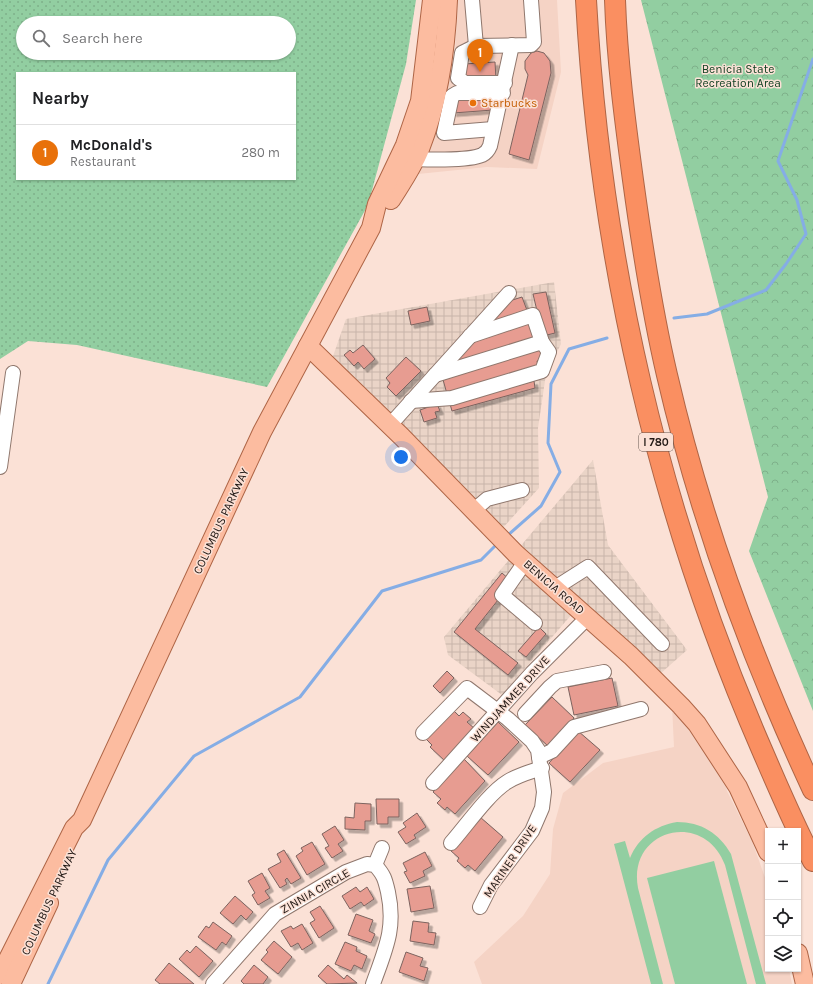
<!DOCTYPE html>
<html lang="en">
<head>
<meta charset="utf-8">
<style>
  :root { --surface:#fff; --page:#f6f6f6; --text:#202124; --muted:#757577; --line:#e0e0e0; --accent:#0b8043 }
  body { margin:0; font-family:Karla,sans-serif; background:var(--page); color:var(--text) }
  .controls { position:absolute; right:12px; bottom:12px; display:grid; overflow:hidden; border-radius:0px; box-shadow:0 1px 3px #0004 }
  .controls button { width:36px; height:36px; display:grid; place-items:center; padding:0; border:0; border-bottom:1px solid var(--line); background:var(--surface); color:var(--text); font:20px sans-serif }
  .you { position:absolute; left:401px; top:457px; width:14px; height:14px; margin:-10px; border:3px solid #fff; border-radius:50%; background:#1a73e8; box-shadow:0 0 0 6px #1a73e833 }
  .badge { display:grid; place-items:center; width:26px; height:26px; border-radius:50%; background:var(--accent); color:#fff; font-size:13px; font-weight:700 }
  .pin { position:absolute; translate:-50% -33px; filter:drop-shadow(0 1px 2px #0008) }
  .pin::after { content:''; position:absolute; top:21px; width:14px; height:12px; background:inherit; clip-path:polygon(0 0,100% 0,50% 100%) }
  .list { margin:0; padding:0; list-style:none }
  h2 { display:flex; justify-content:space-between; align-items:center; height:52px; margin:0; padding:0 16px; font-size:17px }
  h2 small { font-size:13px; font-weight:400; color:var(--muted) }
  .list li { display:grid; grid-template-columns:26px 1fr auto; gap:12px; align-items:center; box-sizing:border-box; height:56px; padding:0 16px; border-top:1px solid var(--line) }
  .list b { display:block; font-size:15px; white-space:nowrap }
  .list p { margin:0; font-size:13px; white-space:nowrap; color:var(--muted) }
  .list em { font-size:13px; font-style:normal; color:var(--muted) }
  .icon { flex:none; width:22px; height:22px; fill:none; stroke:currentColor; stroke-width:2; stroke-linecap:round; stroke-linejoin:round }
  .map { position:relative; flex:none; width:813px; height:984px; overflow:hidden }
  .search { position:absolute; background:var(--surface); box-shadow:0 1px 3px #0004; left:16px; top:16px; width:280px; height:44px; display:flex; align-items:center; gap:10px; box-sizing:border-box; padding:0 14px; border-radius:22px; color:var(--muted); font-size:15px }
  .panel { position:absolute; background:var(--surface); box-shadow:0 1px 3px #0004; left:16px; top:72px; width:280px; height:108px; border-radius:0px }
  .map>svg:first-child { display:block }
  .built { fill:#f5d3c5 }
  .industrial { fill:url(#industrial-grid) }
  .grass { fill:url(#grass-dots); fill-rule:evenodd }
  .forest { fill:url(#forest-crowns) }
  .pitch { fill:#92cea1 }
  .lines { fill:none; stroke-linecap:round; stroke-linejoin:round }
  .stream { stroke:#85ade5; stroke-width:3 }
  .building { fill:#e79c91; stroke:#7c635f; filter:url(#shadow) }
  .minor-casing { stroke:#8f776d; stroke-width:16 }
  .major-casing { stroke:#ae6546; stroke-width:20 }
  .highway-casing { stroke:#ae6546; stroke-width:22 }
  .minor { stroke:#fff; stroke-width:14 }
  .major { stroke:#fcbca0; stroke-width:18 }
  .highway { stroke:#fa8f61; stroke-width:20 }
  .food-dot { fill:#e8710a; stroke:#fbe1d6; stroke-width:1.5 }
  .labels { text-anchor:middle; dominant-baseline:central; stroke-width:3; stroke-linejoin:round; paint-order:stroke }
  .shield { fill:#fbe1d6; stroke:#62544e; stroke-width:1 }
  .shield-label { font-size:11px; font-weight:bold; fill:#211814 }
  .park-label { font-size:12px; fill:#114122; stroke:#fbe1d6 }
  .food-label { font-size:12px; fill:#c56008; stroke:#fbe1d6; text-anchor:start }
  .street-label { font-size:12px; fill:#211814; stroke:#fbe1d6 }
</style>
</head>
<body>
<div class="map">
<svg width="813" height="984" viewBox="0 0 813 984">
  <defs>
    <pattern id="industrial-grid" width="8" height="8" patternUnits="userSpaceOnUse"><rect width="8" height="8" fill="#ead4c7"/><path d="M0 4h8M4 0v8" fill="none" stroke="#c8b5aa"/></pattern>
    <pattern id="grass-dots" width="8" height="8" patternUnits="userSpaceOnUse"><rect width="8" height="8" fill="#92cea1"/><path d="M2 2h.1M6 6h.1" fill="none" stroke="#7eb08a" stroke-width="1.8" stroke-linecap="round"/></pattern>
    <pattern id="forest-crowns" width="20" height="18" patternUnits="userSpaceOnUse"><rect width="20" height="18" fill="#92cea1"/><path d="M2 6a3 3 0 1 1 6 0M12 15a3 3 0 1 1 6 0" fill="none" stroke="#7eb08a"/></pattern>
    <filter id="shadow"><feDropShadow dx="3.5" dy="3.5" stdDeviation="0" flood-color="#0004"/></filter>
  </defs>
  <rect width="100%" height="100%" fill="#fbe1d6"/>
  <g class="built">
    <polygon points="458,0 557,0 561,72 537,169 487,167 418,174 442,114 455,51"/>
    <polygon points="672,705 722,768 727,791 752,841 768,886 768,969 789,969 792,984 482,984 474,962 523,916 550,874 553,829 563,793 603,763 674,747"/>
  </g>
  <g class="industrial">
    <polygon points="554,282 561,344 546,374 538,428 539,488 501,530 332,359 346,319"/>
    <polygon points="593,460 608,545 687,650 651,682 573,613 502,695 448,655 444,637"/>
  </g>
  <path class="grass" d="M0 0H416L406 64 368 205 267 387 77 345 28 341 0 359ZM23 23H289V53H23ZM17 73H295V179H17Z"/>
  <polygon class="forest" points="641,0 813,0 813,711 749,551 768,497"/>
  <g class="pitch">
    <path d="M677 822C701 822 719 833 731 854L766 984H756L725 865C704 809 627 829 638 888L663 984H651L614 844 625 841 630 858C639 837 655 826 677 822Z"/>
    <polygon points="714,861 747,984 675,984 647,878"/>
  </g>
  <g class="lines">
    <g class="stream">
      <polyline points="674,318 707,314 766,290 786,264 806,234 797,200 778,161 813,59"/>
      <polyline points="508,535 541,506 560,472 548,443 551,384 569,349 607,338"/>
      <polyline points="48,984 108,860 194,756 300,697 382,591 481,560 496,545"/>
    </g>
  </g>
  <g class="building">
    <polygon points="537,51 544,53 550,61 551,73 529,160 509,154 528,75 525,69 525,61 531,53"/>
    <polygon points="495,62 496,80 465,81 464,64"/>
    <polygon points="491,95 493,110 453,113 455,96"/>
    <polygon points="546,292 555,333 543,336 533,294"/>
    <polygon points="522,297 528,313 487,328 506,302"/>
    <polygon points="427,307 430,321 411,325 408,311"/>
    <polygon points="530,323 535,340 452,366 467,342"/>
    <polygon points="363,345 375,359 364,369 358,362 354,366 344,355 350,350 353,353"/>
    <polygon points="540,350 542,359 537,361 539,369 447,394 442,376"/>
    <polygon points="406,357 421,371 396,396 387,387 390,383 386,378"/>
    <polygon points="534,381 535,388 452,411 450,404"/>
    <polygon points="437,404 440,411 435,412 437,418 424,422 420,410"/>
    <polygon points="502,573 510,580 496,598 498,600 475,629 518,663 508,675 454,632"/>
    <polygon points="539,627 546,634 526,657 518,651"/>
    <polygon points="447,671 454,678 440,693 433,686"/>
    <polygon points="612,678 618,706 574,715 568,687"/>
    <polygon points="552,697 574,718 548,746 525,725"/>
    <polygon points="452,709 459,716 463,712 471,719 467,722 475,729 445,761 430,747 432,745 425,738"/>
    <polygon points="498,722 519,742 488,775 467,756"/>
    <polygon points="578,731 600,750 570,782 549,763"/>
    <polygon points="464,759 485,781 455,814 447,807 445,810 437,803 441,799 433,792"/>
    <polygon points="376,799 399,799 399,817 388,817 388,824 377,824"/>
    <polygon points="355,803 371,804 371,821 365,821 365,830 345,829 345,817 354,818"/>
    <polygon points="417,813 426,827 414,835 416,838 406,844 398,832 406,827 403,823"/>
    <polygon points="480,817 503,837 475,871 468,865 465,868 457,861 459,858 451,851"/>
    <polygon points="335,826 344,840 338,844 343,851 332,858 325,848 329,846 322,834"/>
    <polygon points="312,842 325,864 307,875 296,856 303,851 301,848"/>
    <polygon points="284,850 301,878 291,884 287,878 285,880 287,884 280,888 268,869 281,862 277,854"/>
    <polygon points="425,852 432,866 423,871 425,876 410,883 404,872 407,871 403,863"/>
    <polygon points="262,873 270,888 265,891 270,898 258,905 252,895 255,893 248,881"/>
    <polygon points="430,886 434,908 411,912 407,889"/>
    <polygon points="356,887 360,892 367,887 374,899 364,906 361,902 350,909 342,896"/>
    <polygon points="235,896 253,912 246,920 241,915 233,924 220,913"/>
    <polygon points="320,906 334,928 319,938 310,923 315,920 310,912"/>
    <polygon points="356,914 373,920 369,931 375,934 371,943 348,935"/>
    <polygon points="413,921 429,923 428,932 436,933 434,945 410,941"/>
    <polygon points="213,922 232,936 226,945 222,942 216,950 198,937 206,926 209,928"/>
    <polygon points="302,924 313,943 302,950 298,943 291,947 281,931 291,926 293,929"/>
    <polygon points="274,941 292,957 278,974 261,960 268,952 266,950"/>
    <polygon points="345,942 357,947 356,951 367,956 362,969 354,965 351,971 335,964"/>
    <polygon points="196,946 213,961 199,977 179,959 187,950 190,953"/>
    <polygon points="406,952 423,958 420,966 428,968 424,981 399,972"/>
    <polygon points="169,963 194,984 160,984 155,980"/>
    <polygon points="254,965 268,977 263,984 244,984 241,981"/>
    <polygon points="328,965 344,979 347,975 357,983 327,984 318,976"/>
  </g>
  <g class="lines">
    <defs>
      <g id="minor">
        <polyline points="472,0 476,46 531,45 534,42 531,0"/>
        <polyline points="476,46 462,53 458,78 465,83 505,83"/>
        <polyline points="493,129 444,133 452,96 457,93 503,93"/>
        <path d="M406 158C421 160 469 161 482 155 486 153 488 151 490 146L512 45"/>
        <polyline points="435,375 542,342"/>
        <polyline points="411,401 452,398 542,371 549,352 542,342 533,315 470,336"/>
        <polyline points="390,425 509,293"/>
        <polyline points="0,467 13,373"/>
        <polyline points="474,510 487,499 522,490"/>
        <polyline points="525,562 502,595 535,623"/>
        <polyline points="555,588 588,567 662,644"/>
        <polyline points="525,714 550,687 557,681 604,672"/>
        <polyline points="423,733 467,688 508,719 532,741 538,750 544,792 542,808 532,831 491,885 480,907"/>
        <polyline points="539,757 552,751 574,727 641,709"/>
        <polyline points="433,783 532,673 588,617"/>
        <path d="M451 843C466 826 489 793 507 782 518 775 530 772 542 768"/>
        <polyline points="375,865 382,848"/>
        <path d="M213 984 275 914 346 872 367 864 375 865C384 875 385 879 388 892 396 929 385 950 373 984"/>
      </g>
      <g id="major">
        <path d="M391 200C401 184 413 167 420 149 438 103 446 50 448 0"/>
        <polyline points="308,346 402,437 516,554 631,656 681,706 697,724 738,787 768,852"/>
        <polyline points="798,953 805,984"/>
        <polyline points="0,975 74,828 82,820 262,432 371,228 377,204 405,145 420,101 432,0"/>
        <polyline points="11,984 49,903"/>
      </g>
      <g id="highway">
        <path d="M586 0C600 257 659 514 762 750 778 787 794 825 813 861"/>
        <path d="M615 0C617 60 625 121 633 180 642 246 652 311 667 375 700 517 751 657 813 790"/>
      </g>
    </defs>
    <use href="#minor" class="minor-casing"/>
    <use href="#major" class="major-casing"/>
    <use href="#highway" class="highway-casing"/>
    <use href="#minor" class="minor"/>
    <use href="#major" class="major"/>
    <use href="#highway" class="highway"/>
  </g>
  <circle class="food-dot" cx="473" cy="103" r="4"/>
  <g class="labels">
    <rect class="shield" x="639" y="433" width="34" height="18" rx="3"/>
    <g class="shield-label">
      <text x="656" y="442">I 780</text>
    </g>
    <g class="park-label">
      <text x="738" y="69">Benicia State<tspan x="738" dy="14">Recreation Area</tspan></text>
    </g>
    <g class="food-label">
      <text x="481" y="103">Starbucks</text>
    </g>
    <g class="street-label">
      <text transform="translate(221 521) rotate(-65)">COLUMBUS PARKWAY</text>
      <text transform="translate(554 587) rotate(41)">BENICIA ROAD</text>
      <text transform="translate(510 699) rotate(-48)">WINDJAMMER DRIVE</text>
      <text transform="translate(510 861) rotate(-56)">MARINER DRIVE</text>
      <text transform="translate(315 891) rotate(-30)">ZINNIA CIRCLE</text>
      <text transform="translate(49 902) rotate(-65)">COLUMBUS PARKWAY</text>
    </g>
  </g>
</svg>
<div class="controls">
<button>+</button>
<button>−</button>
<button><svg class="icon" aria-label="locate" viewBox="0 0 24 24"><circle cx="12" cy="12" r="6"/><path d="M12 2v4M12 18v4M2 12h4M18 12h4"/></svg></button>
<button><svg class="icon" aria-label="layers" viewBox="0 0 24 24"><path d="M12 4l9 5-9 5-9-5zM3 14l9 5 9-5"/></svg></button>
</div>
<div class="you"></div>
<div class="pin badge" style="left:480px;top:72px;background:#e8710a">1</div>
<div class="search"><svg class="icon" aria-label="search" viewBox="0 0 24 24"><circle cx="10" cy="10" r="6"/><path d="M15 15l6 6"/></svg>Search here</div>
<section class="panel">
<h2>Nearby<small></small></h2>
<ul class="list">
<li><span class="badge" style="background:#e8710a">1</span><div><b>McDonald's</b><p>Restaurant</p></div><em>280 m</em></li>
</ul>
</section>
</div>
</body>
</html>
